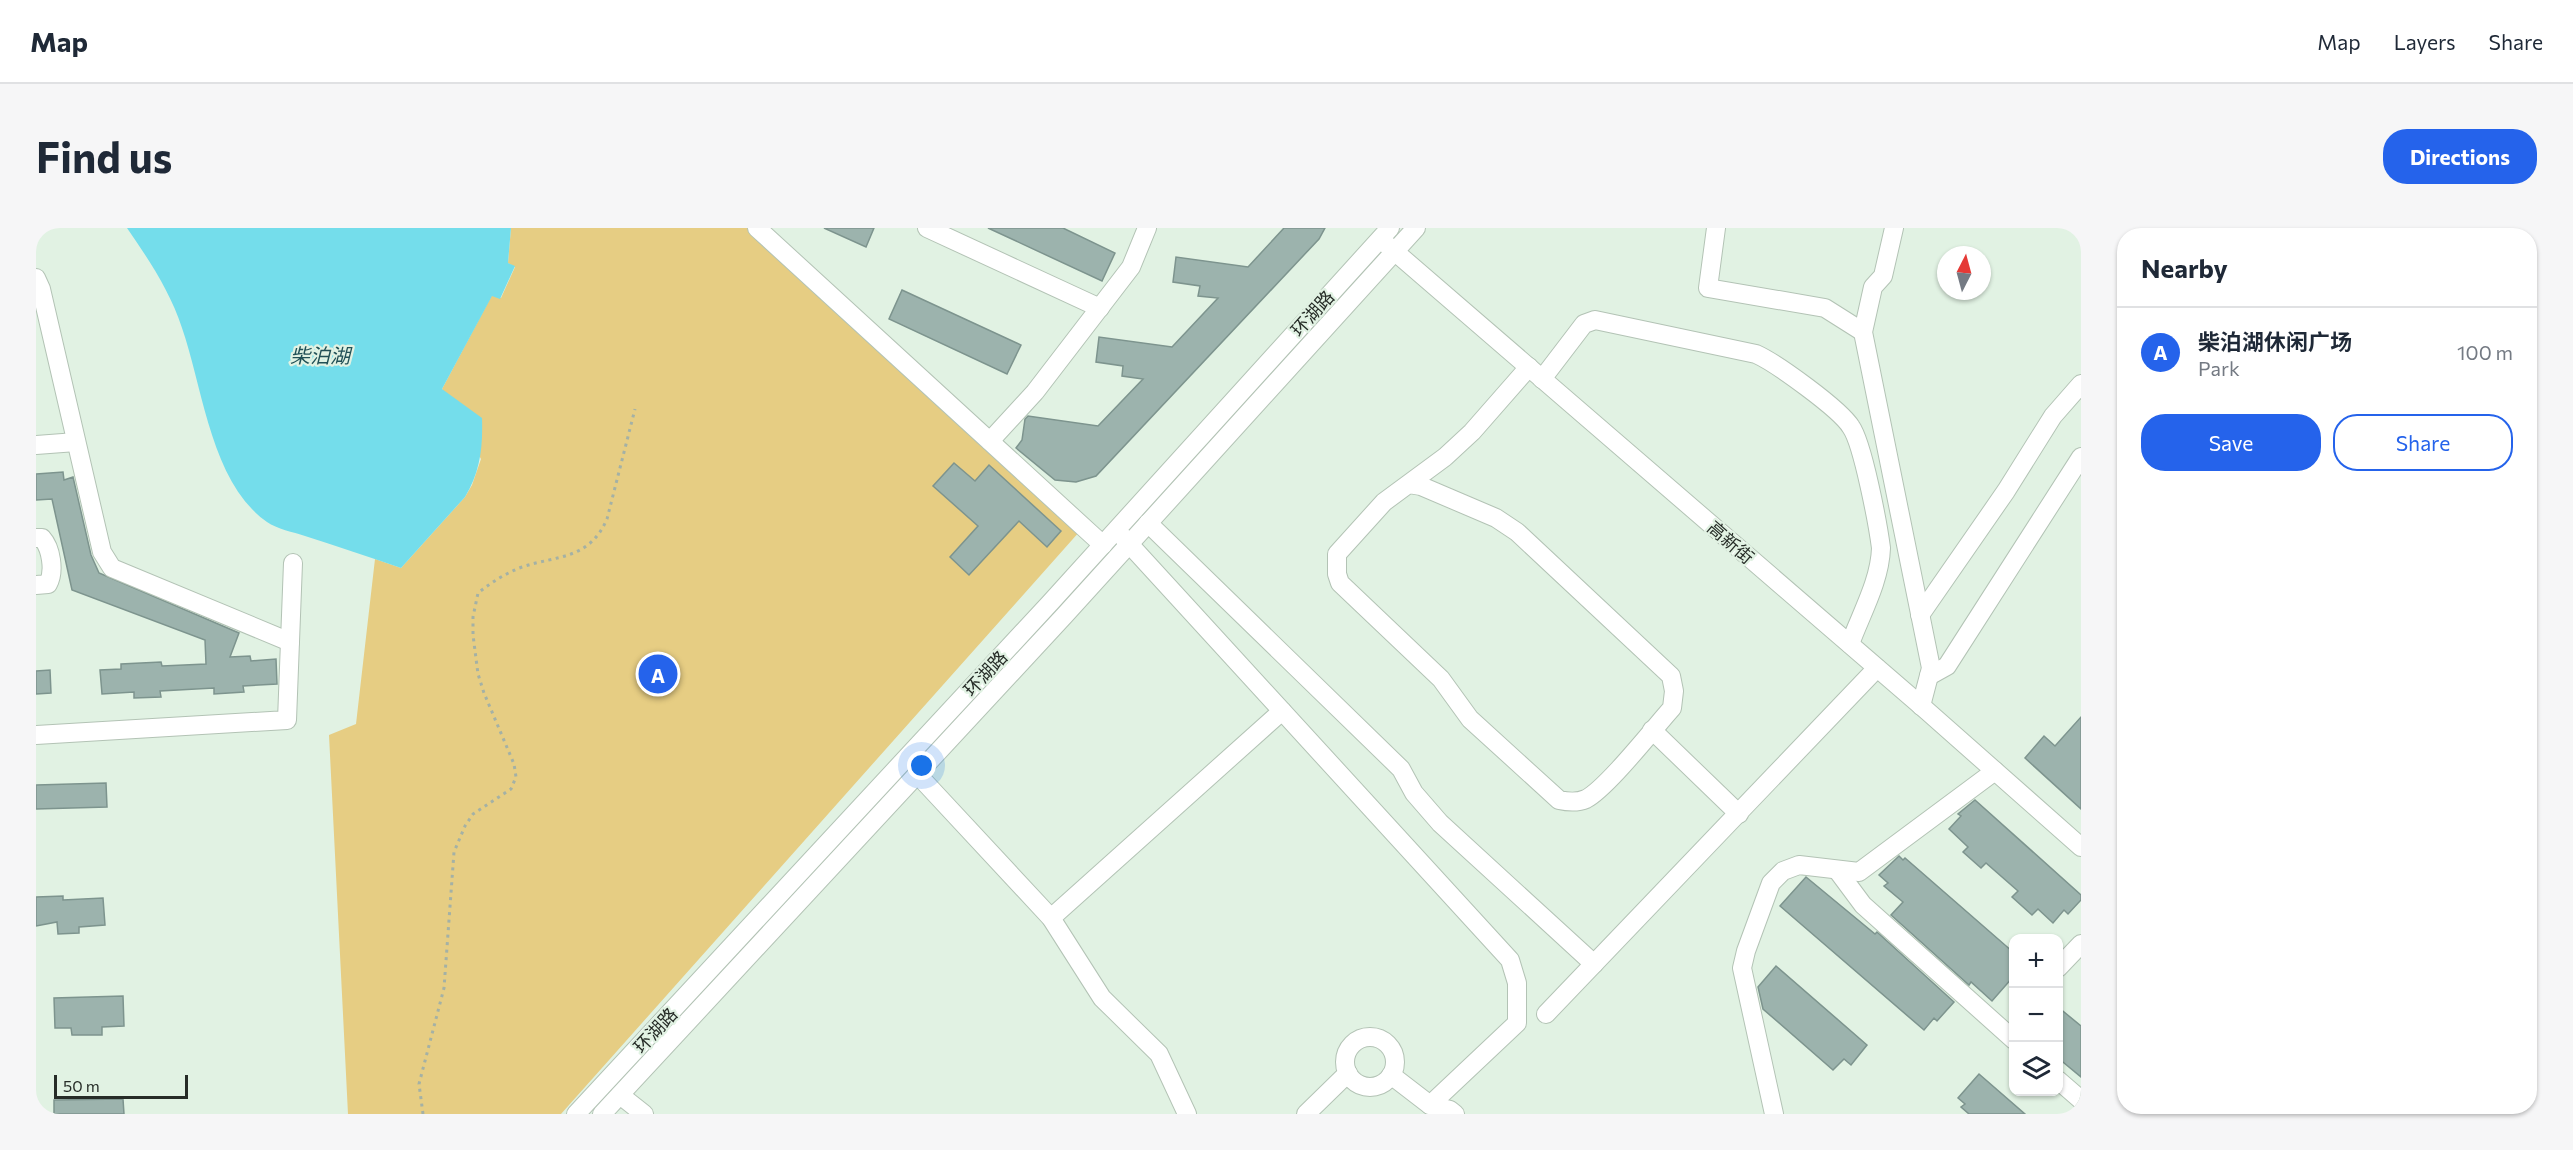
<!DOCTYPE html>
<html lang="en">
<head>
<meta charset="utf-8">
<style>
  :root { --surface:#fff; --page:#f6f6f7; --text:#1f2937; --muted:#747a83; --line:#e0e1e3; --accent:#2563eb }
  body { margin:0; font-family:Commissioner,"Noto Sans SC",sans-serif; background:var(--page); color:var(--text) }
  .controls { position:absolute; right:18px; bottom:18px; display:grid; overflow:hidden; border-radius:12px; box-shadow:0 2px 4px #0004 }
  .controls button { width:54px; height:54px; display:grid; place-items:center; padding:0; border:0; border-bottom:2px solid var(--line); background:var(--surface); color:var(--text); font:30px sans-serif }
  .compass { position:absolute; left:1901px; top:18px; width:54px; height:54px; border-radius:50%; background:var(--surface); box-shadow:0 2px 4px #0004; rotate:6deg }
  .scale { position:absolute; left:18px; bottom:15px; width:134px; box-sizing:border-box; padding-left:6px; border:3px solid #262c27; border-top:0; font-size:16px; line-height:21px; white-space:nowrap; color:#262c27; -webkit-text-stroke:4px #e1f2e3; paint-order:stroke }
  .you { position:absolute; left:886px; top:538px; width:21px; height:21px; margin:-15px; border:4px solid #fff; border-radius:50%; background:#1a73e8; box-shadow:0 0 0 9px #1a73e833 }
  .badge { display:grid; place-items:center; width:39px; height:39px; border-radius:50%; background:var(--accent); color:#fff; font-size:20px; font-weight:700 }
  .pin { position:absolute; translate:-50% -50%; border:3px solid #fff; box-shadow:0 2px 6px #0006 }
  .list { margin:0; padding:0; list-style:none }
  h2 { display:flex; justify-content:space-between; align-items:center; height:78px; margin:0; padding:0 24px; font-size:26px }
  h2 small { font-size:20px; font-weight:400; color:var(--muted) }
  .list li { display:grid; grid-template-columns:39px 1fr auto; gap:18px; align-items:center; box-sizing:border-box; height:90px; padding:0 24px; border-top:2px solid var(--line) }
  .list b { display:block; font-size:22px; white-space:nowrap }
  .list p { margin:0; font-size:20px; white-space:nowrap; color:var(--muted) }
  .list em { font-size:20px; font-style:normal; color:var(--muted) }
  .actions { display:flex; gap:12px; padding:18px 24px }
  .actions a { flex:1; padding:14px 0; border:2px solid var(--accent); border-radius:24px; text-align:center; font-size:21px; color:var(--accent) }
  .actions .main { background:var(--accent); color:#fff }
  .icon { flex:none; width:33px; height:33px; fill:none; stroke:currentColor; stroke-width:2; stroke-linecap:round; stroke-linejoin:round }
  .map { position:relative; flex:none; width:2045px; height:886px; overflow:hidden; border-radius:24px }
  header { display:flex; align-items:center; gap:36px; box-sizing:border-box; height:84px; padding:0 30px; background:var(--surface); border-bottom:2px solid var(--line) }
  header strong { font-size:28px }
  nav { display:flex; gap:33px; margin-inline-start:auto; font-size:21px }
  .intro { display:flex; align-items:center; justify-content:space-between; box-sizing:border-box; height:144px; padding:0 36px }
  h1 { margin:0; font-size:42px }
  .button { padding:15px 27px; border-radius:24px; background:var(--accent); color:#fff; font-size:21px; font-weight:700 }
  main { display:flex; gap:36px; padding:0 36px }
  aside { flex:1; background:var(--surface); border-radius:24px; box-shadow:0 2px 4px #0004 }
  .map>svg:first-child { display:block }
  .green { fill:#e6cd83 }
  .water { fill:#74ddeb }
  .building { fill:#9cb3ad; stroke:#7d948e; stroke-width:1.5 }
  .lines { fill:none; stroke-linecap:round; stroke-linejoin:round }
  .minor-casing { stroke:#b3c3b5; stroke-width:20 }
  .path { stroke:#a4b1a5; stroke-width:3; stroke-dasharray:3 4.5; stroke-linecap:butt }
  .minor { stroke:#fff; stroke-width:18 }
  .labels { text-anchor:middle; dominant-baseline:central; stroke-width:4.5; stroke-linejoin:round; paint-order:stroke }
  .street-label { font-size:18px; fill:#262c27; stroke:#e1f2e3 }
  .water-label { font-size:20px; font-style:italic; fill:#215056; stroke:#e1f2e3 }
</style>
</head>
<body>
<header>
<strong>Map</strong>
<nav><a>Map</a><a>Layers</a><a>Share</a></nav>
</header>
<div class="intro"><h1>Find us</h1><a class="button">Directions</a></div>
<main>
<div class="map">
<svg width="2045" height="886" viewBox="0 0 2045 886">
  <rect width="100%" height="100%" fill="#e1f2e3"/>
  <polygon class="green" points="475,0 713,0 1044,303 525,886 312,886 293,507 320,496 339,331 365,340 429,269 436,257 445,231 406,161 456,67 465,70 479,39 472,35"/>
  <path class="water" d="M91 0H475L472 35 479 38 464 71 456 68 406 161 446 190C447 220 444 244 429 269L365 340C333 329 301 318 269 308 257 304 241 301 231 294 175 255 167 160 146 100 134 63 113 32 91 0Z"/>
  <g class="building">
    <polygon points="788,0 838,0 830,19"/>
    <polygon points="952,0 1027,0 1079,25 1066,53"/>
    <polygon points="1248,0 1289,0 1283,11 1060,248 1040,254 1019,252 980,220 986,212 989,191 992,188 1062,198 1107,151 1086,148 1087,138 1060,134 1063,109 1136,119 1182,70 1162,68 1164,58 1137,54 1140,29 1212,39"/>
    <polygon points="866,62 985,117 971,146 853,91"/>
    <polygon points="918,235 939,253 953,237 1025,303 1011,319 983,293 933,347 914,329 942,298 897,258"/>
    <polygon points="27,244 28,252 37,249 55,327 63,345 203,405 194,429 214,428 215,433 240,431 241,456 207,458 208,464 178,466 178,460 124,463 125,469 98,470 98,464 66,466 64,442 85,441 85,436 125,434 126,438 170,436 169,412 36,362 16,271 0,272 0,246"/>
    <polygon points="14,442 15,465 0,466 0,443"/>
    <polygon points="2045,489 2045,581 1989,530 2008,508 2019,518"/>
    <polygon points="70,555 71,579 0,581 0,557"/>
    <polygon points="1939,572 2045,667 2045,672 2032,686 2028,682 2017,695 2002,681 1996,687 1976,669 1982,663 1950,635 1945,640 1927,624 1932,619 1913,601 1925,588 1922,586"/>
    <polygon points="1863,628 1867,632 1869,630 1977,724 1977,749 1956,773 1935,754 1933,757 1855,687 1867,674 1848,658 1852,655 1843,647"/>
    <polygon points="1770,649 1839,706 1841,704 1918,774 1901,793 1898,790 1888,802 1744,678"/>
    <polygon points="27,668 27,672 67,670 69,697 43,699 43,705 22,706 21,694 0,698 0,669"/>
    <polygon points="1740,738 1831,817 1815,837 1808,831 1797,842 1727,781 1722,759"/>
    <polygon points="87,768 88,798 66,799 66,807 36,807 35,800 19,800 18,770"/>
    <polygon points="2022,779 2045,798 2045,849 2022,830"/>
    <polygon points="1943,846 1989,886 1933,886 1925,879 1929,876 1922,870"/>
    <polygon points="87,871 88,886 18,886 18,872"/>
  </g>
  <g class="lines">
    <defs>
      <g id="minor">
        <polyline points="721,0 1067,317"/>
        <polyline points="891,0 1064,80"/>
        <polyline points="1680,0 1672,60 1789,80 1827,104"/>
        <polyline points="1858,0 1847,48 1837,59 1827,104 1895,440 1885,478"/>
        <polyline points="1350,16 1890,482 2045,619"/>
        <polyline points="0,50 5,61 66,324 76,340 254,414"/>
        <path d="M1506 151 1548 96 1559 92 1720 126C1740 135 1804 181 1815 199 1827 216 1842 297 1845 320 1844 353 1825 386 1814 416"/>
        <polyline points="954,213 999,164 1095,39 1111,0"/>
        <polyline points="0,217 40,214"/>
        <path d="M1373 256 1385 258 1460 290 1481 304 1635 448 1638 463 1636 480C1618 500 1571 560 1550 571 1541 575 1532 574 1523 572L1434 491 1405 451 1304 355 1301 346V326L1348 274 1409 229 1436 204 1493 139"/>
        <polyline points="1112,295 1365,541 1378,565 1404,595 1558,736"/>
        <polyline points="1085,307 1474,732 1481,755 1481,795 1394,877"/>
        <path d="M0 310H6C15 320 19 343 12 356L0 357"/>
        <polyline points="1884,387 1970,263 2017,188 2045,156"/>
        <polyline points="1893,448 1911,438 2045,229"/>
        <polyline points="1616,502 1703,586"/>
        <polyline points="0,507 251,492 257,335"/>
        <polyline points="882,547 1015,690 1066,770 1123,826 1151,886"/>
        <polyline points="1801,642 1827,677 1978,812"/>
        <polyline points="1015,690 1246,483"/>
        <polyline points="2022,740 2045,716"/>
        <polyline points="1510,786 1841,440"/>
        <circle cx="1334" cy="834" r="25"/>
        <polyline points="1355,847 1394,877 1414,882 1419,886"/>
        <polyline points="2022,852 2045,872"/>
        <polyline points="584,867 608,886"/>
        <polyline points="540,886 1014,375 1354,0"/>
        <polyline points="566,886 1028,388 1380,0"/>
        <polyline points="1270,886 1312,845"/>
        <polyline points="1738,886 1706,740 1710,723 1735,655 1747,643 1763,637 1823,644 1959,543"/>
      </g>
    </defs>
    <use href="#minor" class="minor-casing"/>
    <path class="path" d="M387 886 383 856 408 760 418 624 429 598 437 586 475 561 480 549 478 536 448 465 442 446 437 407V389L442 365C456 354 470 345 486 339 522 327 553 332 571 291L599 181"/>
    <use href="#minor" class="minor"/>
  </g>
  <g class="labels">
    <g class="street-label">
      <text transform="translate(1276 85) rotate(-48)">环湖路</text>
      <text transform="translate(1695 314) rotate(41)">高新街</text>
      <text transform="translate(949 445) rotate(-47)">环湖路</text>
      <text transform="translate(619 802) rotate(-47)">环湖路</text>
    </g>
    <g class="water-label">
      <text x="284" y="127">柴泊湖</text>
    </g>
  </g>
</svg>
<div class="controls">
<button>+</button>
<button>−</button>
<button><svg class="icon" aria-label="layers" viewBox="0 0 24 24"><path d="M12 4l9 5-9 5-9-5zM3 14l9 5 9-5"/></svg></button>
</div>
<svg class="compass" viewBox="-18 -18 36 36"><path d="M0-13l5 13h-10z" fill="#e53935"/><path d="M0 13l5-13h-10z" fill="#747a83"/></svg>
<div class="scale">50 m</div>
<div class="you"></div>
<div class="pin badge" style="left:622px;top:446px">A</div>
</div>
<aside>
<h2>Nearby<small></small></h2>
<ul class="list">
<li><span class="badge">A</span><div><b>柴泊湖休闲广场</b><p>Park</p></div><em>100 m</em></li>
</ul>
<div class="actions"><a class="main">Save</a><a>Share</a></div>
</aside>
</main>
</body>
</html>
